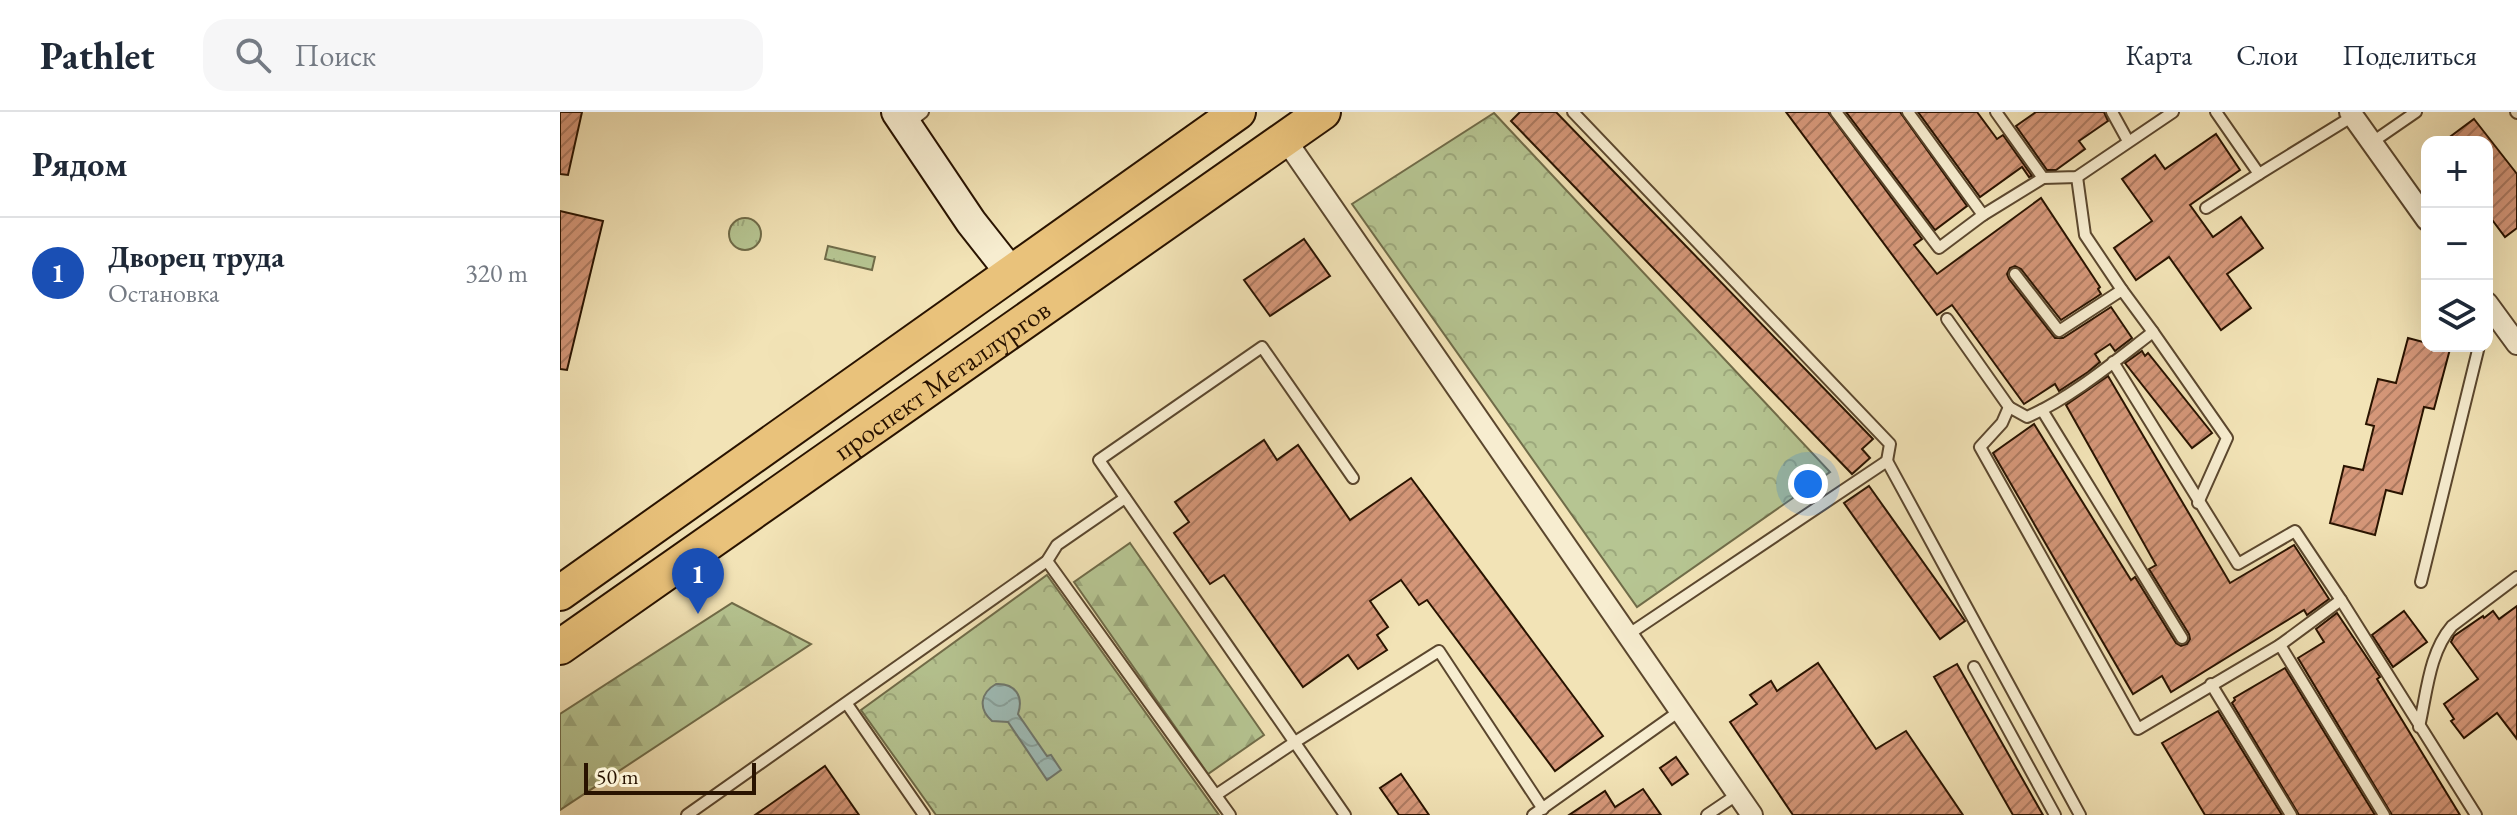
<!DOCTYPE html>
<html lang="ru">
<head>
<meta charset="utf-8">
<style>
  :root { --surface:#fff; --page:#f6f6f7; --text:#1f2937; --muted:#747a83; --line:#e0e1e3; --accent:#8f2418 }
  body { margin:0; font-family:"EB Garamond",serif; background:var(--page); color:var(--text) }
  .controls { position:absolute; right:24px; top:24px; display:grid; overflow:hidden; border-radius:16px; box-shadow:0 8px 32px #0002 }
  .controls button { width:72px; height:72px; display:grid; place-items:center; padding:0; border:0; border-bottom:2px solid var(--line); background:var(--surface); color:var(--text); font:40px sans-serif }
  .scale { position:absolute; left:24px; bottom:20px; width:172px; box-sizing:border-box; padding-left:8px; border:4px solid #291300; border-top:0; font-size:22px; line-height:28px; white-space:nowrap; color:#291300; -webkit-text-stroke:6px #f7edd0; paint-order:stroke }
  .you { position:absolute; left:1248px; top:372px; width:28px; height:28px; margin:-20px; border:6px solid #fff; border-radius:50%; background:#1a73e8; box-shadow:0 0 0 12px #1a73e833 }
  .badge { display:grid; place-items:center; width:52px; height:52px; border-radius:50%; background:var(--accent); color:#fff; font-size:26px; font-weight:700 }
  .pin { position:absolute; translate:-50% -66px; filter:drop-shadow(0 2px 4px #0008) }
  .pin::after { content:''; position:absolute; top:42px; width:28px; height:24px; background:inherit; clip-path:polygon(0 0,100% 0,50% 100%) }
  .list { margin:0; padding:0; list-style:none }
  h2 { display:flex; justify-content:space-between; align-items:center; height:104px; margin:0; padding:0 32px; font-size:34px }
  h2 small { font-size:26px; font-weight:400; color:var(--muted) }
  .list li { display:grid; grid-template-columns:52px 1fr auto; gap:24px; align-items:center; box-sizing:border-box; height:112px; padding:0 32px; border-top:2px solid var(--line) }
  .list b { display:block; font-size:30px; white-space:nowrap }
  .list p { margin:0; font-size:26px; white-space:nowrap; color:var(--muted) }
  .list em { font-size:26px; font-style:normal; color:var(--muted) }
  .icon { flex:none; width:44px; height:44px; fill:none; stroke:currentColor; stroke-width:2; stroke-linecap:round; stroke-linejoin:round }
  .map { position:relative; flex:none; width:1957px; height:703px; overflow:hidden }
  header { display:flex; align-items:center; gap:48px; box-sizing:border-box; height:112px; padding:0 40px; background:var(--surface); border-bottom:2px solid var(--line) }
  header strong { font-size:38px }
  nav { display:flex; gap:44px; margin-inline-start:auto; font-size:28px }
  .search { width:560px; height:72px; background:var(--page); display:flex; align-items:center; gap:20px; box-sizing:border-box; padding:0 28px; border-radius:24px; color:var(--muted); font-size:30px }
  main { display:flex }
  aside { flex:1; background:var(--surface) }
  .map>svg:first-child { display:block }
  .grass { fill:url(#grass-tufts); stroke:#706c49; stroke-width:2 }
  .forest { fill:url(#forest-firs); stroke:#706c49; stroke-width:2 }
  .park { fill:url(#park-crowns); stroke:#706c49; stroke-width:2 }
  .water { fill:url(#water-waves); stroke:#6f786e; stroke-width:2 }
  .building { fill:url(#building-hatch); stroke:#291300; stroke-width:2 }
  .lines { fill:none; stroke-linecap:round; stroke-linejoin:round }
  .service-casing { stroke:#5b472e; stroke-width:14 }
  .minor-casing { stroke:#5b472e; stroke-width:24 }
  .secondary-casing { stroke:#291300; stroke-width:34 }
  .primary-casing { stroke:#291300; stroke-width:38 }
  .service { stroke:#f7edd0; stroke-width:10 }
  .minor { stroke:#f7edd0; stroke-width:20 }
  .secondary { stroke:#f7edd0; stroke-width:30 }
  .primary { stroke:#e9c27b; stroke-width:34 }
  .labels { text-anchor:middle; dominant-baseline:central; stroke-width:7; stroke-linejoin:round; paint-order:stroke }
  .street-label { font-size:28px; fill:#291300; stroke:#f7edd0 }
</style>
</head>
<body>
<header>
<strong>Pathlet</strong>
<div class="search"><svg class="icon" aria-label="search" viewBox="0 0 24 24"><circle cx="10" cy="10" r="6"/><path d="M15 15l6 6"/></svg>Поиск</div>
<nav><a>Карта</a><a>Слои</a><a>Поделиться</a></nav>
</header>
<main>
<aside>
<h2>Рядом<small></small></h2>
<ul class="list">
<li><span class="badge" style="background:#1a4fb4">1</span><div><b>Дворец труда</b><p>Остановка</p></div><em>320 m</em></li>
</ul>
</aside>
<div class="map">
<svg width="1957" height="703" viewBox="0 0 1957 703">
  <defs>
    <pattern id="grass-tufts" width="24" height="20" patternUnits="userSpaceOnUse" patternTransform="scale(2)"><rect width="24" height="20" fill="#b6c592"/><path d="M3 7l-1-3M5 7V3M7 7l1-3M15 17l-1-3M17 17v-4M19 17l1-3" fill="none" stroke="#9ca87c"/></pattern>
    <pattern id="forest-firs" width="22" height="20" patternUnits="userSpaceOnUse" patternTransform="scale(2)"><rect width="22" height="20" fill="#b6c592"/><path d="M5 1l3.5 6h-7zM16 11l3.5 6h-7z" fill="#9ca87c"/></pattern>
    <pattern id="park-crowns" width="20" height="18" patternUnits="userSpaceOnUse" patternTransform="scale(2)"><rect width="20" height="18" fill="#b6c592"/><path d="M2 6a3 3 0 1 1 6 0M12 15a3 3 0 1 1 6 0" fill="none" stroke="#9ca87c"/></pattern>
    <pattern id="water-waves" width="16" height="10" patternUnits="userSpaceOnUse" patternTransform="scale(2)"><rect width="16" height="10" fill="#9ebcb7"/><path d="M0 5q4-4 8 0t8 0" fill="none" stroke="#88a19c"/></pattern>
    <pattern id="building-hatch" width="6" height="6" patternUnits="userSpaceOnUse" patternTransform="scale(2)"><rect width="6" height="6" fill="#d59779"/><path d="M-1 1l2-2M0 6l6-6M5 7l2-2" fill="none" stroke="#ad7a61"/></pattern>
  </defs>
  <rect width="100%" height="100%" fill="#f2e3b6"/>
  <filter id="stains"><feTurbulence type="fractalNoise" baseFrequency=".0025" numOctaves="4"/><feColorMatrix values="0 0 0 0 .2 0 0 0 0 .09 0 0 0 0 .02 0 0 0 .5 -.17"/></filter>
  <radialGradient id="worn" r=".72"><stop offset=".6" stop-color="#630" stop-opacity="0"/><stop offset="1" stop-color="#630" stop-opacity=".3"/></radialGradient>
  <g class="grass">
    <circle cx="185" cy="122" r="16"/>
    <polygon points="268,134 315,145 312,158 265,147"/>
  </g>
  <g class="forest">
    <polygon points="570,431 704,623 648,662 514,470"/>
    <polygon points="172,491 251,532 0,698 0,602"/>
  </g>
  <g class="park">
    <polygon points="934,1 1270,360 1077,495 792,92"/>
    <polygon points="487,463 659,703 376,703 301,598"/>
  </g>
  <path class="water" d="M436 572C455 571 464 584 458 602L487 644 491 643 501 658 487 668 448 610 432 609C418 597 420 581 436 572Z"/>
  <g class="building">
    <polygon points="0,0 22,0 8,63 0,62"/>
    <polygon points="960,0 996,0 1313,327 1302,337 1310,346 1292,362 951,9"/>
    <polygon points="1226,0 1268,0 1362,127 1354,133 1377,162 1481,86 1540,175 1538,177 1541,182 1501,208 1461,157 1455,154 1450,156 1447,162 1449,167 1495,226 1503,226 1551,195 1572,226 1555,239 1550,232 1535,242 1540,250 1528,260 1499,279 1495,272 1464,292 1392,193 1377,203"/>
    <polygon points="1286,0 1340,0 1407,94 1375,118"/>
    <polygon points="1358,0 1417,0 1437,27 1443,23 1472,64 1469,65 1462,55 1420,85"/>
    <polygon points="1476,0 1544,0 1548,9 1519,29 1525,37 1496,58 1487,58 1456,14"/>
    <polygon points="1914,7 1957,62 1957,116 1945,125 1927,101 1927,30 1883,30"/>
    <polygon points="1656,22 1680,58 1630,93 1653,125 1681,105 1703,136 1667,162 1691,196 1661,218 1609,145 1576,168 1554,136 1592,109 1562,67 1595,43 1605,57"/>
    <polygon points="0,99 43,109 7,258 0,257"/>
    <polygon points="744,127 770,164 710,204 684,168"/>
    <polygon points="1848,226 1867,231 1867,234 1890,237 1874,297 1864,295 1842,382 1826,378 1815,423 1770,411 1784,354 1803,358 1814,314 1806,312 1818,267 1836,271"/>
    <polygon points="1582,239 1585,244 1588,241 1652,321 1632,336 1565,251"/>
    <polygon points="1548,264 1670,471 1734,433 1769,487 1747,503 1744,498 1611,580 1602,564 1573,582 1433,341 1474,312 1571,468 1575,465 1616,531 1621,534 1627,532 1630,527 1629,522 1589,457 1596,453 1506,293"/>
    <polygon points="704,328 717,348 738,333 790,408 851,366 1043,624 995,659 867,488 859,493 841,468 810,489 828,515 817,523 827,538 798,557 788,543 743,575 664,463 650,472 614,421 629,410 615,390"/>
    <polygon points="1309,374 1405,509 1380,527 1284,391"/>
    <polygon points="1957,494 1957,627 1937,601 1904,626 1891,609 1894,607 1884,592 1918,567 1891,530 1894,524 1923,504 1924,506 1933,499 1939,507"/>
    <polygon points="1844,499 1867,530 1833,555 1812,523"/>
    <polygon points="1777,501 1820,565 1817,567 1900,703 1832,703 1738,546 1764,530 1756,517"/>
    <polygon points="1258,551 1316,637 1346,619 1403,703 1233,703 1170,610 1197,592 1190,583 1211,569 1217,579"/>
    <polygon points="1397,552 1483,703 1453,703 1374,565"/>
    <polygon points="1725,556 1815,703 1739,703 1672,591 1675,588 1674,586"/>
    <polygon points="1658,599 1722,703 1645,703 1602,631"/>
    <polygon points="1116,645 1128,662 1112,673 1100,656"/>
    <polygon points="265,654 299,703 195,703"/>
    <polygon points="841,662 869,703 839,703 820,676"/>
    <polygon points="1083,677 1101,703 1009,703 1045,679 1055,695"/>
  </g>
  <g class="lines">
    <defs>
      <g id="service">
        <polyline points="1013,0 1330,332 1327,349"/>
        <polyline points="1276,0 1379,136 1423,103 1483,66 1436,0"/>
        <polyline points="1348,0 1423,103"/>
        <polyline points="1552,0 1568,29"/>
        <polyline points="1956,0 1957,1"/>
        <polyline points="348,12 363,0"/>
        <polyline points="1811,31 1856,0"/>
        <polyline points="1699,62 1793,4"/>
        <polyline points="1517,65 1525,123 1562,178"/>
        <polyline points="1483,66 1517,65 1613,0"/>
        <polyline points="1646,96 1699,62 1656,0"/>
        <path d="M1455 162 1499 219 1562 178 1593 220C1555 249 1511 286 1467 305L1449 295 1442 311 1420 335 1578 617 1720 533 1824 703"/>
        <polyline points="1387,207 1449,295"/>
        <polyline points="1593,220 1667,326 1638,391"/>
        <polyline points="1553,250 1678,452 1735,419 1781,488"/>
        <polyline points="1482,298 1622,526"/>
        <polyline points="487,449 670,703"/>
        <polyline points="1861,470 1919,234"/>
        <polyline points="1069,522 1327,349 1520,703"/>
        <polyline points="1720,533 1781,488 1916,703"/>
        <polyline points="1414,555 1495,703"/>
        <polyline points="1651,572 1731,703"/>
        <polyline points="287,592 364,703"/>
        <path d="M1859 615C1867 580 1869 541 1892 514L1957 465"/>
        <polyline points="656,683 735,630 879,539 983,697"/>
        <polyline points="127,703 487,449 497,433 565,386"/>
        <polyline points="785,703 539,348 702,235 793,366"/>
        <polyline points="973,703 1121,598"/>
        <polyline points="1147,703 1178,682"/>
      </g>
      <g id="minor">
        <polyline points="1790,0 1867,108"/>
        <polyline points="725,27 1192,703"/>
        <polyline points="1927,191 1957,232"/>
      </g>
      <polyline id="secondary" points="337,0 411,110 452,162"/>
      <g id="primary">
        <polyline points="0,481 678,0"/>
        <path id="s1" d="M0 535 763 0"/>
      </g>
    </defs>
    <use href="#service" class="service-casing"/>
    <use href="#minor" class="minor-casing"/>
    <use href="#secondary" class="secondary-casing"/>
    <use href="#primary" class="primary-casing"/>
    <use href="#service" class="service"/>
    <use href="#minor" class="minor"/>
    <use href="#secondary" class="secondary"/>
    <use href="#primary" class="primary"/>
  </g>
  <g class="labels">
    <g class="street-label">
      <text stroke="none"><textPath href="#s1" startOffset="466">проспект Металлургов</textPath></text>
    </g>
  </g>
  <rect width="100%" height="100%" filter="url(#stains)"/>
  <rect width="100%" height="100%" fill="url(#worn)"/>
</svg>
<div class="controls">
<button>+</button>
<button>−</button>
<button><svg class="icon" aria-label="layers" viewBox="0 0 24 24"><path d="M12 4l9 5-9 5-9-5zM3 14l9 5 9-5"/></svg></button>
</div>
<div class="scale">50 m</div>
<div class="you"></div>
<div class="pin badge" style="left:138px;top:502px;background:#1a4fb4">1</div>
</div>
</main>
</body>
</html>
